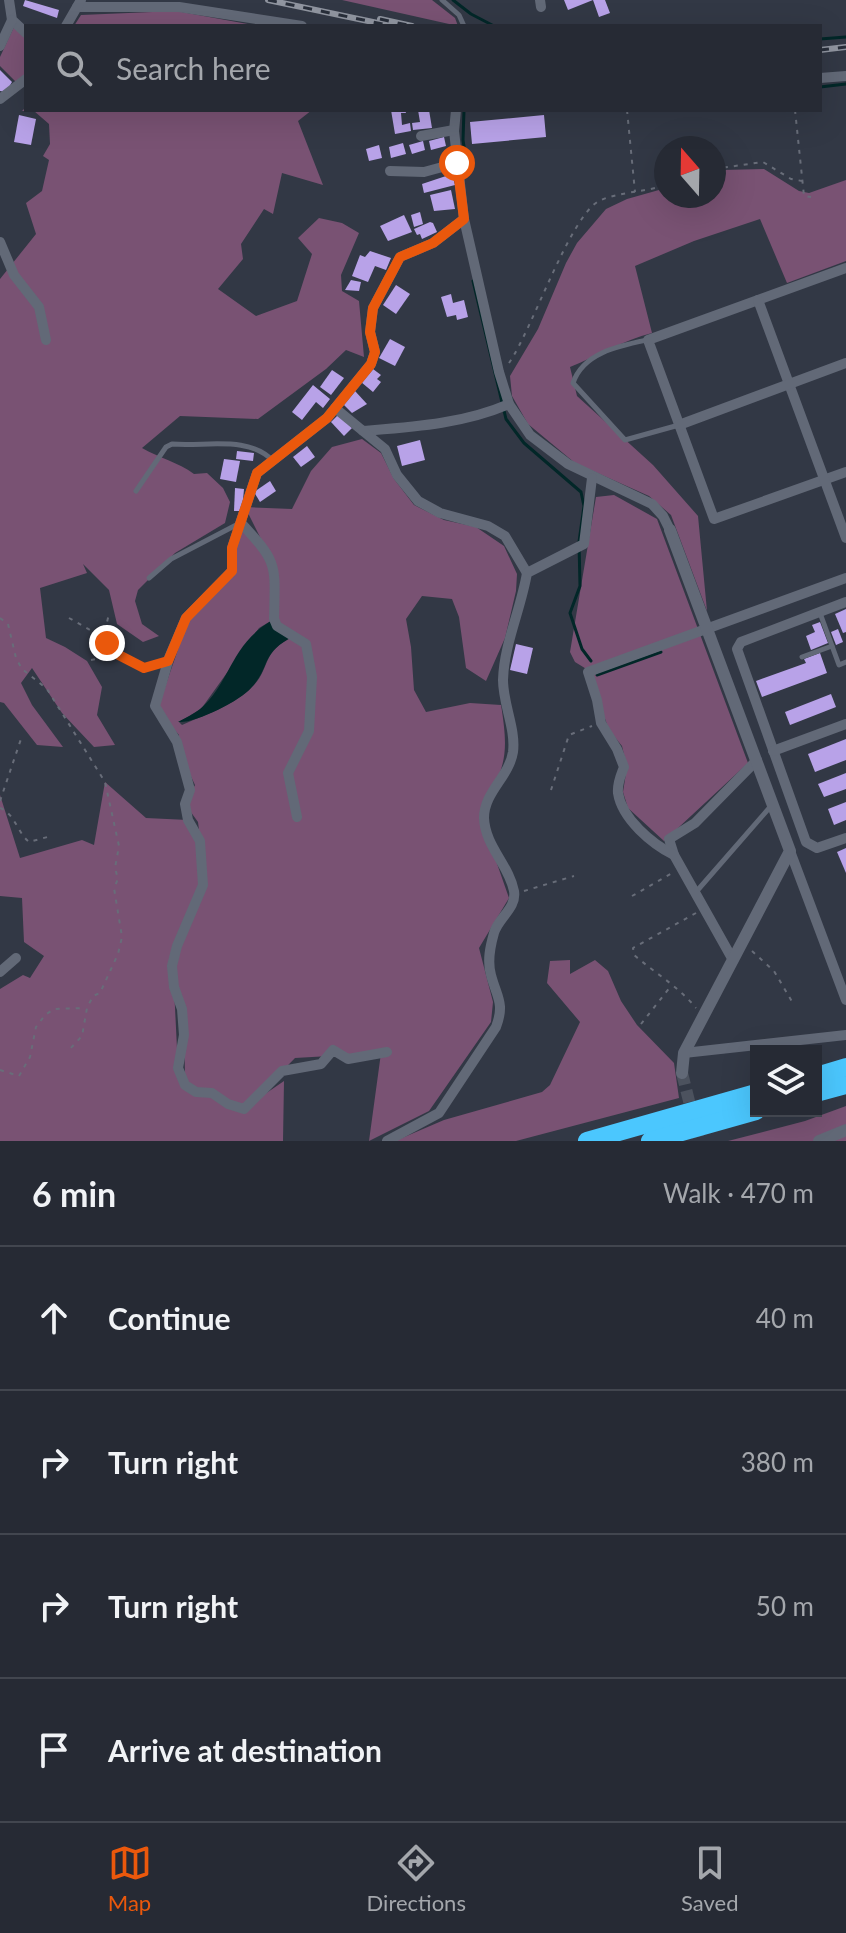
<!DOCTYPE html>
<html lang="en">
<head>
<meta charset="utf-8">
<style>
  :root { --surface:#262a34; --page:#323640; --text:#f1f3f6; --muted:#a4a7ac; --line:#42464f; --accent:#ea580c }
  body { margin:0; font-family:Lato,sans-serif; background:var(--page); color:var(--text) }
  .controls { position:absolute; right:24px; bottom:24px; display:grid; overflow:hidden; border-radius:0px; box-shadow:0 8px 32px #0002 }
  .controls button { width:72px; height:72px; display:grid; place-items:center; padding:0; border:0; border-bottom:2px solid var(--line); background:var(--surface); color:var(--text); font:40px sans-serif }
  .compass { position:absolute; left:654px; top:136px; width:72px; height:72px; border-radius:50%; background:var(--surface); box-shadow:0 8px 32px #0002; rotate:340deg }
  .stop { position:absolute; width:24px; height:24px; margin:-18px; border:6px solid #ea580c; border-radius:50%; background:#fff }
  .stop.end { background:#ea580c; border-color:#fff; box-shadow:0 2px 8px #0008 }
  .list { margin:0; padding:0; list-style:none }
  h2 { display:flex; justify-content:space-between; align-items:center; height:104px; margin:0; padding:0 32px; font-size:34px }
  h2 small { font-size:26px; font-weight:400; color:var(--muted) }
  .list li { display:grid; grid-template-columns:52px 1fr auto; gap:24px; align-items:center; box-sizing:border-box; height:144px; padding:0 32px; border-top:2px solid var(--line) }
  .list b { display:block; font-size:30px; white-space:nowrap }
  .list em { font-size:26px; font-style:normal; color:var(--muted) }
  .icon { flex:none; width:44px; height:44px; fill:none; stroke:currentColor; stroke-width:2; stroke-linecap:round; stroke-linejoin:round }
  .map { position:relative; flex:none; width:846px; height:1141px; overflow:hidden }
  .search { position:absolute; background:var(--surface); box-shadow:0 8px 32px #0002; left:24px; right:24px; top:24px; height:88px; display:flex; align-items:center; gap:20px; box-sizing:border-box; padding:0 28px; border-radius:0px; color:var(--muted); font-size:30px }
  .sheet { height:680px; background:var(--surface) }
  nav { display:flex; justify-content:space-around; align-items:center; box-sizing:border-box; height:112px; border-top:2px solid var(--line); background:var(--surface); font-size:22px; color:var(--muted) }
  nav a { display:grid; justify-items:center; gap:4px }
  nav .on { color:var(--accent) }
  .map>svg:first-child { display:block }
  .green { fill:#795273; fill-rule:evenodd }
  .water { fill:#022728 }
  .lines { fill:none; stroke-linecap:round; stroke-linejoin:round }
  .stream { stroke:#022728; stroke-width:3 }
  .building { fill:#b8a2e8 }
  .tertiary-tunnel { stroke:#4c525e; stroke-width:12; stroke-dasharray:12 6; stroke-linecap:butt }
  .path { stroke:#686d79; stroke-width:2; stroke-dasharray:4 6; stroke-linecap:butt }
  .service { stroke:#626977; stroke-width:5 }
  .minor { stroke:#626977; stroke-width:10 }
  .tertiary { stroke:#626977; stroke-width:12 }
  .motorway { stroke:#4bc7fe; stroke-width:18 }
  .rail-casing { stroke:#9095a0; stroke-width:6 }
  .rail { stroke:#282e3a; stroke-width:3; stroke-dasharray:9; stroke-linecap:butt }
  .route { stroke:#ea580c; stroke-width:10 }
</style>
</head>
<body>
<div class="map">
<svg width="846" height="1141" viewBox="0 0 846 1141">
  <rect width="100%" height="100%" fill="#323845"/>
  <g class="green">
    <polygon points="342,0 432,0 455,18 458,26"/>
    <polygon points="176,11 259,26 74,26 81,15"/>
    <polygon points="14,27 26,38 26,75 17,83 0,66 0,57"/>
    <path d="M26 107V110H312L298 121 323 185 282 173 273 214 264 209 241 244 243 259 218 289 256 316 297 301 312 254 298 238 319 218 342 223 359 233 341 275 342 291 359 301 364 357 346 350 326 369 258 419 180 416 142 448C159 458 178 462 194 474L207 473 223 488 230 502 225 523 175 553 138 590 135 601 142 624 159 636 143 642 117 624 109 590 83 564 87 573 40 588 46 638 65 647 87 661 102 687 97 715 115 745 94 747 62 713 32 668 21 683 32 705 63 747 37 745 4 703 0 702V279L36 234 26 203 42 191 49 160 43 156 50 144 49 124 34 111H22Z"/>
    <path d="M764 169 799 191 809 193 846 180V261L787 283 760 219 694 241 635 266 652 333C624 340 597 356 570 367L577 396 653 465 698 516 707 611 671 515 649 496 575 463 528 424 512 396 510 376 538 329 566 263 577 243 606 209 627 199 666 188V196H714V173L722 170Z"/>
    <path d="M362 439 381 453 394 479 414 505 444 520 476 527 504 546 517 574 516 591 505 638 486 681 466 668 459 617 452 599 422 596 406 619 411 647 414 690 426 712 470 703 501 705C510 760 504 767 480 815L509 898 479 948 493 1002 491 1022 429 1111 369 1141 381 1053 295 1058 249 1105 284 1081 283 1141H0V989L23 975 30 978 44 956 24 942 22 898 0 896V795L20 858 82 840 94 845 105 782 146 818 188 820 200 838 198 822 185 804 195 785 179 751V735L157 710 181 641 183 625 232 571 241 523 267 551 245 507 292 509 311 471 332 447ZM274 619 293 636C259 654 272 669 250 689 232 706 204 715 182 725L179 722 201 709 259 628ZM174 987 184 1035 185 1074 178 1069Z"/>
    <polygon points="614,495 657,519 748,763 664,841 628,808 623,792 627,767 622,746 609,730 588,670 575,662 570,652 596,497"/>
    <polygon points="570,960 570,974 595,960 608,971 621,1001 637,1025 674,1063 679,1098 516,1141 395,1141 444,1120 542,1092 550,1085 580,1022 547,983 550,961"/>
    <polygon points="846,1106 846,1141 728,1141 805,1121"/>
  </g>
  <path class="water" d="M271 621 294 636C259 654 272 666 251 688 240 701 194 724 178 722 185 718 194 714 200 709 230 684 230 645 271 621Z"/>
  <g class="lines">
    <g class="stream">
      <polyline points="453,0 471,14 494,26"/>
      <polyline points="820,39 846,37"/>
      <polyline points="820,87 846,84"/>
      <polyline points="464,110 463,140 467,166"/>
      <polyline points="473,281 506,419 524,443 581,492 584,506 579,542 580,586 570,613 582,649 591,661"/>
      <polyline points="597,675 661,652"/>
    </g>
  </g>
  <g class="building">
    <polygon points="25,0 59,10 57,18 23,6"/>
    <polygon points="564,0 605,0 610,13 599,17 593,0 568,10"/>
    <polygon points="0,70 12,82 6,92 0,91"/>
    <polygon points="391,110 405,110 406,113 401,113 402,125 410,123 411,131 395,134"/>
    <polygon points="418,110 429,110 432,128 413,130 412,123 420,122"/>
    <polygon points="19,115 36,119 31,145 14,142"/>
    <polygon points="544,115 546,137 472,144 470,122"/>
    <polygon points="444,137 446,146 431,150 429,141"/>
    <polygon points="423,141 425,150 412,154 409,145"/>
    <polygon points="403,143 406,154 391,158 389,147"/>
    <polygon points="379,145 382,158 369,161 366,149"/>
    <polygon points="452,174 455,185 424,193 422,184"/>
    <polygon points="451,190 455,209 434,211 430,195"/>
    <polygon points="420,212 423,224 414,227 411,215"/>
    <polygon points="404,215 412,232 388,241 380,226"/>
    <polygon points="430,222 433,223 437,232 422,239 420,234 417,235 414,229"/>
    <polygon points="370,251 391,258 386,270 375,266 368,282 352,276 360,255 365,257"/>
    <polygon points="351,280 361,282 359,291 345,290"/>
    <polygon points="396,285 410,294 396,314 383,305"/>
    <polygon points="451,294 453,303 464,300 468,317 457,320 456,315 447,317 441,297"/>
    <polygon points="390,339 405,347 395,366 379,358"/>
    <polygon points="373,369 381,375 377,379 381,382 373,392 361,382"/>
    <polygon points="332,370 344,378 331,395 320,387"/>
    <polygon points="313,385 330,399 323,408 316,402 302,420 292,412"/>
    <polygon points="355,391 367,404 352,413 342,403"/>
    <polygon points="339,414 352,428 344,436 331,422"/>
    <polygon points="420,440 425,460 402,466 397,446"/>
    <polygon points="307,446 315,457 301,467 293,457"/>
    <polygon points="237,451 254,453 253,461 236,459"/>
    <polygon points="224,459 240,461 236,482 220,479"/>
    <polygon points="270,481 276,491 260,502 254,492"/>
    <polygon points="235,488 244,489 242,511 234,511"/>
    <polygon points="846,609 846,632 843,633 835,614"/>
    <polygon points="820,622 828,643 811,650 806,636 815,632 812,625"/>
    <polygon points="838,629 843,642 836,645 831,632"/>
    <polygon points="516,644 533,648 527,674 510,670"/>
    <polygon points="820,653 827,673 762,697 756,681 806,663 804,659"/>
    <polygon points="831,694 836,707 790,725 785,712"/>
    <polygon points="846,739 846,760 815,772 808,754"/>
    <polygon points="846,773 846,789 824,797 818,784"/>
    <polygon points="846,802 846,820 834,825 828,809"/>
    <polygon points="846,848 846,873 837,852"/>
  </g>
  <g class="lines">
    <polyline class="tertiary-tunnel" points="682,1073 699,1141"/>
    <g class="path">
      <polyline points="627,110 635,192"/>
      <polyline points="795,110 804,196 811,197"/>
      <polyline points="714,169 763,162 791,179 802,181"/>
      <path d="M509 363C532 330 570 216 599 201 617 192 646 192 666 185"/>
      <polyline points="0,618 8,624 16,658 22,669 47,689 105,782 119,846 115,868 118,879 114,888 122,937 118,954 100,993 93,996 87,1008 82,1036 69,1050"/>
      <polyline points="69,618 104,638 113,652 144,668 155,665"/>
      <polyline points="107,641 105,630 109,614"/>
      <polyline points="91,660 117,655"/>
      <polyline points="551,790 569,735 592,726"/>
      <polyline points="0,801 22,736"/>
      <path d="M0 808C15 814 17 832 29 842L51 836"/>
      <polyline points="524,891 574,876"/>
      <polyline points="632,896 674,872"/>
      <path d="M696 913 633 948 634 955C655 973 679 987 696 1008"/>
      <polyline points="752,951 774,971 794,1005"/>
      <polyline points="641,1024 671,986"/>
      <polyline points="0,1070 19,1076 30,1057 36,1027 45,1015 54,1009 85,1008"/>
    </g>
    <g class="service">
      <polyline points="442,0 459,15 464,26"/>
      <path d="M647 340C618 346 583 353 573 383L625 440 679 425"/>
      <path d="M136 491 166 447 172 444C205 447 249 435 273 461"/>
      <polyline points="149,578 171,559 240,523"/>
      <polyline points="820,613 839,665 846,662"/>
      <polyline points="802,657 832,646"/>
      <polyline points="696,892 771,806"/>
    </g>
    <g class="minor">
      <polyline points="9,0 12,20 26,33"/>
      <polyline points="540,0 541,7"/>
      <polyline points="77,7 179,7 302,26"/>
      <polyline points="66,26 81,0"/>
      <polyline points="0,46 12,20"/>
      <polyline points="820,78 846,76"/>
      <polyline points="0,99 26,79"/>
      <polyline points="456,110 454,131 464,219 499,372 509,404 530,435 568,464 652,504 663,516 670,530"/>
      <polyline points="421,136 454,130"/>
      <polyline points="390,171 424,172 457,163"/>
      <polyline points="0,242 14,275 39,307 46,340"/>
      <polyline points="846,268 648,340 714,519 846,472"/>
      <polyline points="758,300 846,538"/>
      <path d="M335 408 363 431C412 427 463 424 509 404"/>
      <polyline points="679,425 846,363"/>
      <polyline points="363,431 385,449 397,475 418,501 440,513 488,526 505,536 527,573"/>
      <path d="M241 523C279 564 275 564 274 619L277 626 306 644 312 677 309 731 288 773 297 817"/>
      <polyline points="846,602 741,642 737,649 806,842 817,848 846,838"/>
      <polyline points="773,751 846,724"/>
      <polyline points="790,851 846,1000"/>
      <polyline points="674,855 669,839 695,823 757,760"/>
      <path d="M733 960 674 855C652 844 622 819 618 793 617 783 621 775 624 767L617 749 601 723 597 700 588 672 846 578"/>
      <polyline points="0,972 16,958"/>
      <polyline points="387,1052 348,1059 333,1050 321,1064 282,1071 244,1109 228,1104 212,1093 196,1092 185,1085 178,1068 184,1035 182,1009 174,987 172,966 177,946 203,885 200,841 188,820 185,804 190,790 177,742 155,706 169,658 186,618 232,571 232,548 257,473 327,418 371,364 375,352 370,332 373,308 400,257 433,243 464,219"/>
      <polyline points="684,1053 846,1035"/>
      <path d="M387 1141 439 1113 496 1027C505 1003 497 998 491 975 487 961 490 947 494 933 498 918 517 908 514 891 509 865 485 846 484 818 484 792 509 777 513 752 516 729 503 704 503 680 504 644 521 609 527 573L584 544 592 478"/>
    </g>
    <g class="tertiary">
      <polyline points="670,530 790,851 684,1053 682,1073"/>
      <polyline points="819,1141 846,1130"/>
    </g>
    <g class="motorway">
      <polyline points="816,1076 846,1067"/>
      <polyline points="816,1093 846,1085"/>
      <polyline points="587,1141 756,1093"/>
      <polyline points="650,1141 756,1111"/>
    </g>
    <defs>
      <g id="rail">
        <polyline points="268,0 392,26"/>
        <polyline points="380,19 412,26"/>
        <polyline points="820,50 846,47"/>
      </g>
    </defs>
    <use href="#rail" class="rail-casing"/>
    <use href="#rail" class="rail"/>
  </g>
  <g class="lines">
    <polyline class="route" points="107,643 113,652 144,668 168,661 186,618 232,571 232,548 257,473 327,418 371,364 375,352 370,332 373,308 400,257 433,243 464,219 457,163"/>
  </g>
</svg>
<div class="controls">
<button><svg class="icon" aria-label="layers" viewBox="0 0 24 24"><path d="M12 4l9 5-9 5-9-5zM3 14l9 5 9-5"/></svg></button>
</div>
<svg class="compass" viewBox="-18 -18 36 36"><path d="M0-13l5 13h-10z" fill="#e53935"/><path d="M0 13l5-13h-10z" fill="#a4a7ac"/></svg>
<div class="stop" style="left:457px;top:163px"></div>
<div class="stop end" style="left:107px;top:643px"></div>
<div class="search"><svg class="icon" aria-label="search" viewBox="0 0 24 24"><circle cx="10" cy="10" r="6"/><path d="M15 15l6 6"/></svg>Search here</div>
</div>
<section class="sheet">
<h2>6 min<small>Walk · 470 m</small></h2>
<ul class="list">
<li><svg class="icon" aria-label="ahead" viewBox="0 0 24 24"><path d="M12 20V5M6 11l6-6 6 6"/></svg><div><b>Continue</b></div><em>40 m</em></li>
<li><svg class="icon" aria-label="right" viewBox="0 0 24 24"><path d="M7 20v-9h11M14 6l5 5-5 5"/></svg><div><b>Turn right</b></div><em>380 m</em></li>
<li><svg class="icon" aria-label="right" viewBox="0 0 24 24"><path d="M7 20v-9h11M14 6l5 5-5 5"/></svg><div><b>Turn right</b></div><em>50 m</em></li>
<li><svg class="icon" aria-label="arrive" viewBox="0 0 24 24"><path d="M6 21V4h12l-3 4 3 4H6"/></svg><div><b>Arrive at destination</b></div></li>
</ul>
</section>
<nav>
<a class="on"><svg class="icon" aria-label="map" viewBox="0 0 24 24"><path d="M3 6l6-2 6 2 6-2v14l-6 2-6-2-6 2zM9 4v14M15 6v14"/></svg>Map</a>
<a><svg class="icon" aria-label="directions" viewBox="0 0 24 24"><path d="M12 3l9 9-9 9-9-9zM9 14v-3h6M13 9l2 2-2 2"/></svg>Directions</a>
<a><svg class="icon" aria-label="saved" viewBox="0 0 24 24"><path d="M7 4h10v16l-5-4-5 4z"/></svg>Saved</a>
</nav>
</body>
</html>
